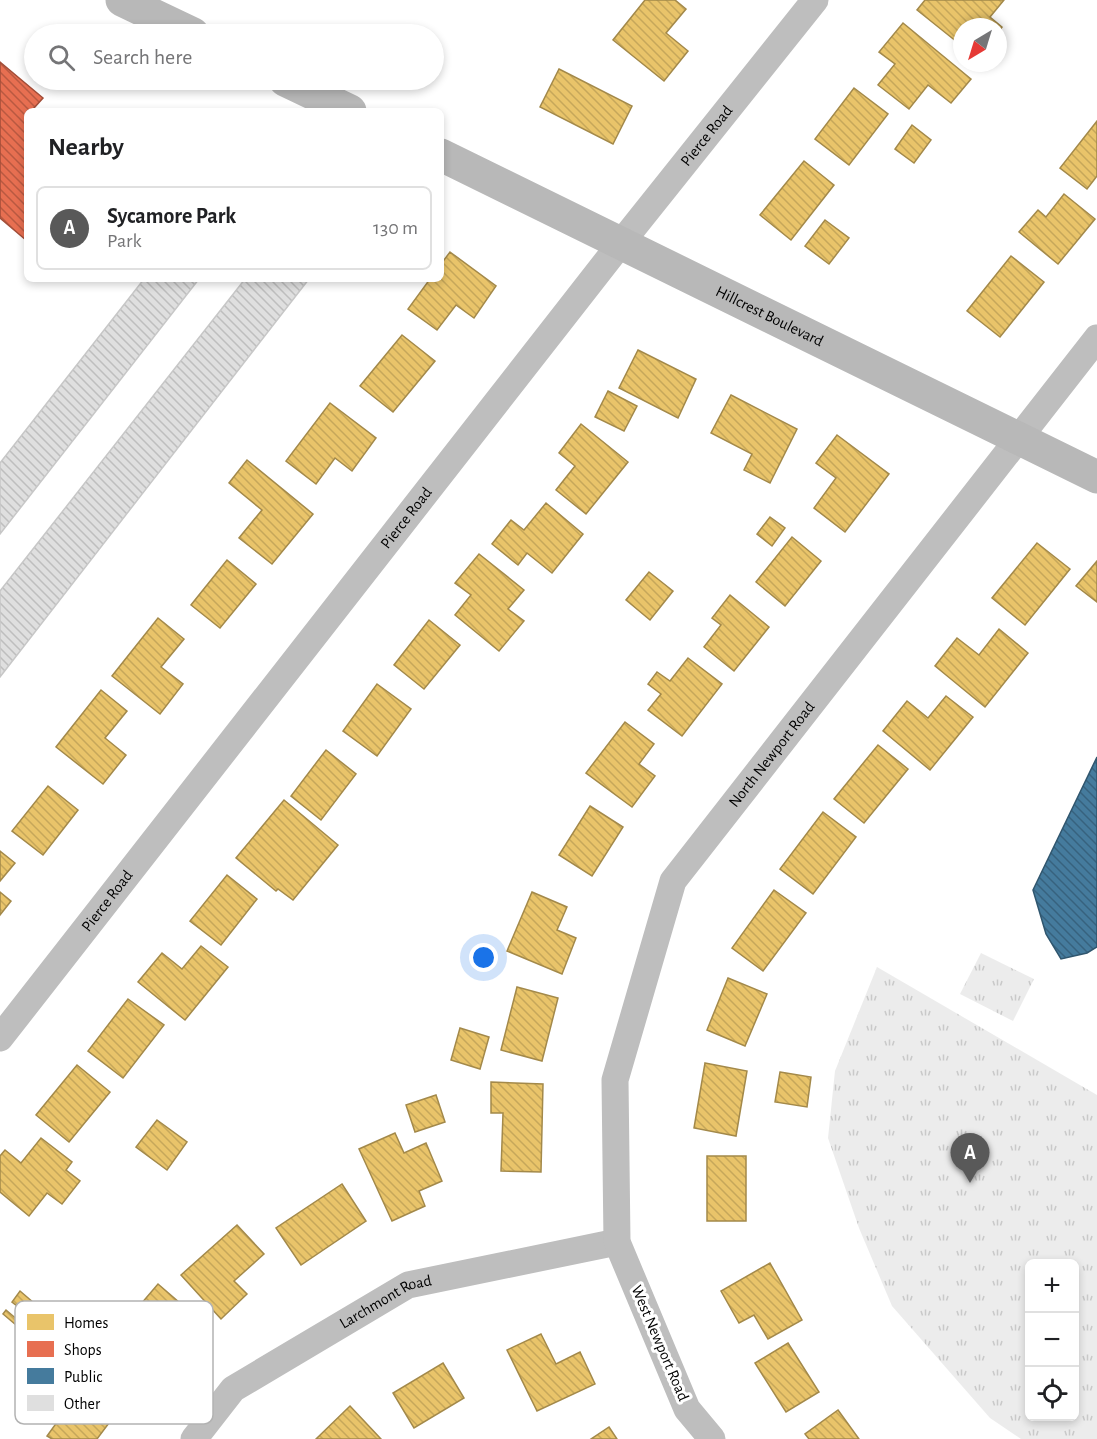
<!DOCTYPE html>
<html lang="en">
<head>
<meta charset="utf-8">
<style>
  :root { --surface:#fff; --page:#f2f2f2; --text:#202124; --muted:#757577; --line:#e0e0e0; --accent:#595959 }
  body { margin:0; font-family:"Alegreya Sans",sans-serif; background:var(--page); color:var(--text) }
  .controls { position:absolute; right:18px; bottom:18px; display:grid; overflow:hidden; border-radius:9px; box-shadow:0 3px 9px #0003 }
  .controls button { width:54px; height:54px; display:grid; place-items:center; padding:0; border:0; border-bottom:2px solid var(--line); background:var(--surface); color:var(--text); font:30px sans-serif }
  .compass { position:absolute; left:953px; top:18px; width:54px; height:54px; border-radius:50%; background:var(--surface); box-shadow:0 3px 9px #0003; rotate:218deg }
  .you { position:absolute; left:484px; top:958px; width:21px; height:21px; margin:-15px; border:4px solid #fff; border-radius:50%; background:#1a73e8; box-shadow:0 0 0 9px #1a73e833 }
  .badge { display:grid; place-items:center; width:39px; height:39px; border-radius:50%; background:var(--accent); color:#fff; font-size:20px; font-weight:700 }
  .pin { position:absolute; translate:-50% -50px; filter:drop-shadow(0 2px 3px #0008) }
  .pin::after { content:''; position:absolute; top:32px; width:21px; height:18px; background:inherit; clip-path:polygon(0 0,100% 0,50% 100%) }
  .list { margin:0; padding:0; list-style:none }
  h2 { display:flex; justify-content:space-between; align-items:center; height:78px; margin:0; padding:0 24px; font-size:26px }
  h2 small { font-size:20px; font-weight:400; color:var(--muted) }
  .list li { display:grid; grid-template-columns:39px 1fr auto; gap:18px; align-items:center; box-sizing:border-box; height:84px; margin:0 12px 12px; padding:0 12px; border:2px solid var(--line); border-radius:9px }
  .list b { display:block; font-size:22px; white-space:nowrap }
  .list p { margin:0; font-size:20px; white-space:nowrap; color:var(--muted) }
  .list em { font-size:20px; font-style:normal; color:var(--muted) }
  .icon { flex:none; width:33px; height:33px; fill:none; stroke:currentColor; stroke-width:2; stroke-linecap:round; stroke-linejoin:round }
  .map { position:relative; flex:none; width:1097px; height:1439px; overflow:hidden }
  .search { position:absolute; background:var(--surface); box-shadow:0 3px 9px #0003; left:24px; top:24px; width:420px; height:66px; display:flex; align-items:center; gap:15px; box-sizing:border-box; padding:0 21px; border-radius:33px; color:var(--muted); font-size:22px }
  .panel { position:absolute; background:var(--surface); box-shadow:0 3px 9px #0003; left:24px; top:108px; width:420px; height:174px; border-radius:9px }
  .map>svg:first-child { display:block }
  .park { fill:url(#park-tufts); fill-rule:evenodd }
  .homes { fill:url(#homes-back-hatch); stroke:#a3894a; stroke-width:1.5 }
  .shops { fill:url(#shops-back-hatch); stroke:#a24e39; stroke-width:1.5 }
  .public { fill:url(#public-back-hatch); stroke:#30566e; stroke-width:1.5 }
  .building { fill:url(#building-back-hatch); stroke:#c7c7c7; stroke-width:1.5 }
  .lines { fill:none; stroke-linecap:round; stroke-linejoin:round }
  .street { stroke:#bebebe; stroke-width:27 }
  .secondary { stroke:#b8b8b8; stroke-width:33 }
  .labels { text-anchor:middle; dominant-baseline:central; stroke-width:6; stroke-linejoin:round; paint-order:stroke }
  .street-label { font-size:16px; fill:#000; stroke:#fff }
  .key { fill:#fff; stroke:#b2b2b2; stroke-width:1.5 }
  .key-label { font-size:16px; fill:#000 }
</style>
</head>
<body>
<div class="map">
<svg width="1097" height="1439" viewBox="0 0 1097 1439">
  <defs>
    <pattern id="park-tufts" width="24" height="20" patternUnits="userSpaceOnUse" patternTransform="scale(1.5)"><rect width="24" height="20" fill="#ececec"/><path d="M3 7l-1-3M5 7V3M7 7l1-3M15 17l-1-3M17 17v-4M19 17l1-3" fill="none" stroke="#c9c9c9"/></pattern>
    <pattern id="homes-back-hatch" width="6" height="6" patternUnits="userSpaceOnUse" patternTransform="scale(1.5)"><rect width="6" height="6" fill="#e9c46a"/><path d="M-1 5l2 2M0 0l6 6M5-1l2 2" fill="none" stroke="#c6a75a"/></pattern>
    <pattern id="shops-back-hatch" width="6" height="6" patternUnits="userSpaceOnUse" patternTransform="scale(1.5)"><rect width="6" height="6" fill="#e76f51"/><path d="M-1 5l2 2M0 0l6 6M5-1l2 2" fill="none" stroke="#b95941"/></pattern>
    <pattern id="public-back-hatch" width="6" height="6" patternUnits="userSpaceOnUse" patternTransform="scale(1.5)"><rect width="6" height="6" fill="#457b9d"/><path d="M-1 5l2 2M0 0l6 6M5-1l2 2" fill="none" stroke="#37627e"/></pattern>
    <pattern id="building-back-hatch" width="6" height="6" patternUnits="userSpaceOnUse" patternTransform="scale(1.5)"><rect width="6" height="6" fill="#dfdfdf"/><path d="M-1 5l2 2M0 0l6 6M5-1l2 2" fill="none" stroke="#bebebe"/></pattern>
  </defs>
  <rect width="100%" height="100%" fill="#fff"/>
  <g class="park">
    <polygon points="981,953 1034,979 1013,1021 960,994"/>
    <path d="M877 967 1097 1095V1439H1021L990 1418 892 1306 859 1228 828 1138 835 1071ZM1030 1264H1074V1416H1030Z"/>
  </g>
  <g class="homes">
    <polygon points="645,0 675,0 686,9 666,33 688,51 664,81 613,40"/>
    <polygon points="925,0 1004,0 990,17 1002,27 998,32 998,27 962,27 962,46 917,10"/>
    <polygon points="903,23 971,79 951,103 928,85 909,109 878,85 895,64 879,52"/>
    <polygon points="559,69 632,106 613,144 540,107"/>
    <polygon points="854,88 888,114 849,165 815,139"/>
    <polygon points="1097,121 1097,176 1087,189 1060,168"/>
    <polygon points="912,125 931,140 914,163 895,149"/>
    <polygon points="804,161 834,185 791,240 760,215"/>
    <polygon points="1064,194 1095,219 1058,264 1019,232 1038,210 1046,217"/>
    <polygon points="825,220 849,238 829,264 805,246"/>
    <polygon points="450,252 496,286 474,318 456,305 437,330 408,309 430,279 441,279 441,264"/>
    <polygon points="1011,256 1044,282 1000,337 967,311"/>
    <polygon points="402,335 435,361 393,412 360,386"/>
    <polygon points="638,350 696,379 678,418 619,388"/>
    <polygon points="608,391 637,406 624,431 595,417"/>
    <polygon points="731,395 797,429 770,483 744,470 752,454 711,433"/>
    <polygon points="330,403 376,438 352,471 335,458 316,484 286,461"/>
    <polygon points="581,424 628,462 586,514 556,490 575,466 559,453"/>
    <polygon points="837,435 889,474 845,532 814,508 836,478 816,463"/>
    <polygon points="247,460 313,514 272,564 239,538 262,510 229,483"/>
    <polygon points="546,503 583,534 552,573 527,553 518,565 492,544 511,520 524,530"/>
    <polygon points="770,517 785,528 772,546 757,534"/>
    <polygon points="792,537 821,561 785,606 756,582"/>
    <polygon points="1037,543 1070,569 1025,625 992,598"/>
    <polygon points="479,554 524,590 508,609 524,621 499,651 455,615 471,595 455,583"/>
    <polygon points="227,560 256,584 220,628 191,605"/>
    <polygon points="1097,561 1097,602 1076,586"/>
    <polygon points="649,572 673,591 650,620 626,600"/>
    <polygon points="730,595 769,627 734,671 704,647 721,625 712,618"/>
    <polygon points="158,618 184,639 161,667 183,684 160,714 112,676"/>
    <polygon points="429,620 460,645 424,689 394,665"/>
    <polygon points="999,629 1028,653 985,707 935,666 957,638 979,655"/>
    <polygon points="688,658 722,684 682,736 648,710 661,694 648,684 657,672 670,681"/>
    <polygon points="377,684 411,709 377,756 343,731"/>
    <polygon points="101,690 127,711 105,738 126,755 103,784 56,747"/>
    <polygon points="946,696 973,717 930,770 883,731 907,701 928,718"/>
    <polygon points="625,722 654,744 639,764 655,776 632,807 586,773"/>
    <polygon points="878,745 908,769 864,823 834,799"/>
    <polygon points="326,750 356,774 321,820 291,796"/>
    <polygon points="48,786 78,810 43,855 12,831"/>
    <polygon points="284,800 338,845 293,900 278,889 276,891 236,858"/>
    <polygon points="590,806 623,827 592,876 559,855"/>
    <polygon points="823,812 856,837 813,894 780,869"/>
    <polygon points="0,851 15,863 0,881"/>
    <polygon points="227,875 257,899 221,945 190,921"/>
    <polygon points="774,890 806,913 763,971 732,948"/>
    <polygon points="0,892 11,901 0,915"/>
    <polygon points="532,892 567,907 557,930 576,938 562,974 507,951"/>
    <polygon points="201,946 228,967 185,1020 138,982 162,953 182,969"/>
    <polygon points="728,978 767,994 745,1046 707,1030"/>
    <polygon points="517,987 558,998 542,1061 501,1050"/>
    <polygon points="128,999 164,1025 123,1078 88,1051"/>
    <polygon points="460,1028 489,1037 480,1069 451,1060"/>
    <polygon points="705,1063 747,1071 736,1136 694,1128"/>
    <polygon points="77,1065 110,1092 69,1142 36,1115"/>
    <polygon points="780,1072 811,1077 807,1107 775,1102"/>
    <polygon points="491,1082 543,1084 541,1172 501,1171 503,1113 491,1113"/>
    <polygon points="436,1095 445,1122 415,1132 406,1105"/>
    <polygon points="157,1120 187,1142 167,1170 136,1147"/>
    <polygon points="395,1133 404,1153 426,1143 442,1181 419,1191 425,1206 392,1221 359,1149"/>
    <polygon points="41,1138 72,1162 66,1170 80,1181 62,1204 47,1193 29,1216 0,1192 0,1156 5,1150 21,1163"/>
    <rect x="707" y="1156" width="39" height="65"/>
    <polygon points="342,1184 366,1221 301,1265 276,1228"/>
    <polygon points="237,1225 264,1254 234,1281 247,1294 221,1319 181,1275"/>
    <polygon points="770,1263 802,1320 768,1339 754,1315 739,1323 721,1291"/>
    <polygon points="158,1284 187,1309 160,1341 176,1354 151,1385 105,1346"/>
    <polygon points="20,1291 34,1303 26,1313 12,1302"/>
    <polygon points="6,1310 19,1321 16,1325 3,1314"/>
    <polygon points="541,1334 556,1364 580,1352 595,1384 537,1411 507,1350"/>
    <polygon points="788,1343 819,1392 786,1412 755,1363"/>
    <polygon points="443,1363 464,1398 414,1428 393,1393"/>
    <polygon points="86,1382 121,1407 97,1439 52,1439 47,1436"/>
    <polygon points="350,1406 381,1439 316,1439"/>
    <polygon points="838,1410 859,1439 809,1439 805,1434"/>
    <polygon points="609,1427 617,1439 591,1439"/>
  </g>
  <polygon class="shops" points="0,62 43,98 34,108 37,111 27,111 27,241 0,218"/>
  <polygon class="public" points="1097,757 1097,947 1087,953 1061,959 1046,934 1033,890"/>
  <g class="building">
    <polygon points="144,279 199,279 0,534 0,463"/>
    <polygon points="245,279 309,279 0,677 0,591"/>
  </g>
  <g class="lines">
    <g class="street">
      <path id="s1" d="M0 1038 621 243 815 0"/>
      <path id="s2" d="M194 1439 233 1389 408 1285 617 1242"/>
      <path id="s3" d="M712 1439 687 1409 617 1242 615 1080 673 881 1097 338"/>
    </g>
    <g class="secondary">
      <polyline points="122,0 193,34"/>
      <polyline points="285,80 350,111"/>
      <path id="s4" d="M441 155 1097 477"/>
    </g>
  </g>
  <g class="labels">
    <g class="street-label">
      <text stroke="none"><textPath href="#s1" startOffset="1146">Pierce Road</textPath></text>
      <text stroke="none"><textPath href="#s4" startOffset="366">Hillcrest Boulevard</textPath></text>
      <text stroke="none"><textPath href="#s1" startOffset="660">Pierce Road</textPath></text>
      <text stroke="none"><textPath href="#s3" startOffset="750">North Newport Road</textPath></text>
      <text stroke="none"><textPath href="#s1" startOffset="174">Pierce Road</textPath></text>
      <text stroke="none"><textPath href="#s2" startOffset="240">Larchmont Road</textPath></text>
      <text transform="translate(660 1343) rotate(67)">West Newport Road</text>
    </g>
  </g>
  <rect x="15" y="1301" width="198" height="123" rx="9" class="key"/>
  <rect x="27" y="1314" width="27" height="16" fill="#e9c46a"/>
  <rect x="27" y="1341" width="27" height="16" fill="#e76f51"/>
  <rect x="27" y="1368" width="27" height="16" fill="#457b9d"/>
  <rect x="27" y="1395" width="27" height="16" fill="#dfdfdf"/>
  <g class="key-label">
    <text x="64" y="1328">Homes</text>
    <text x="64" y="1355">Shops</text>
    <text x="64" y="1382">Public</text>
    <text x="64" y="1409">Other</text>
  </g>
</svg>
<div class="controls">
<button>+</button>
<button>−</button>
<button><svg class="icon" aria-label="locate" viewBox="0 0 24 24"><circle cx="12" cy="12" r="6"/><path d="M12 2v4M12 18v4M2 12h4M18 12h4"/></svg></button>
</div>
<svg class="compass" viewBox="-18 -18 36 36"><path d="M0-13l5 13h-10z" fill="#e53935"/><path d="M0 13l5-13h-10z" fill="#757577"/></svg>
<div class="you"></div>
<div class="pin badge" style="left:970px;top:1183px">A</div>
<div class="search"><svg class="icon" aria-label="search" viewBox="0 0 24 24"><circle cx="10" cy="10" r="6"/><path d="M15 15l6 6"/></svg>Search here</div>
<section class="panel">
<h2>Nearby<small></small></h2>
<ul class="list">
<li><span class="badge">A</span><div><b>Sycamore Park</b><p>Park</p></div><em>130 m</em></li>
</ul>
</section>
</div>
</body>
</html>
